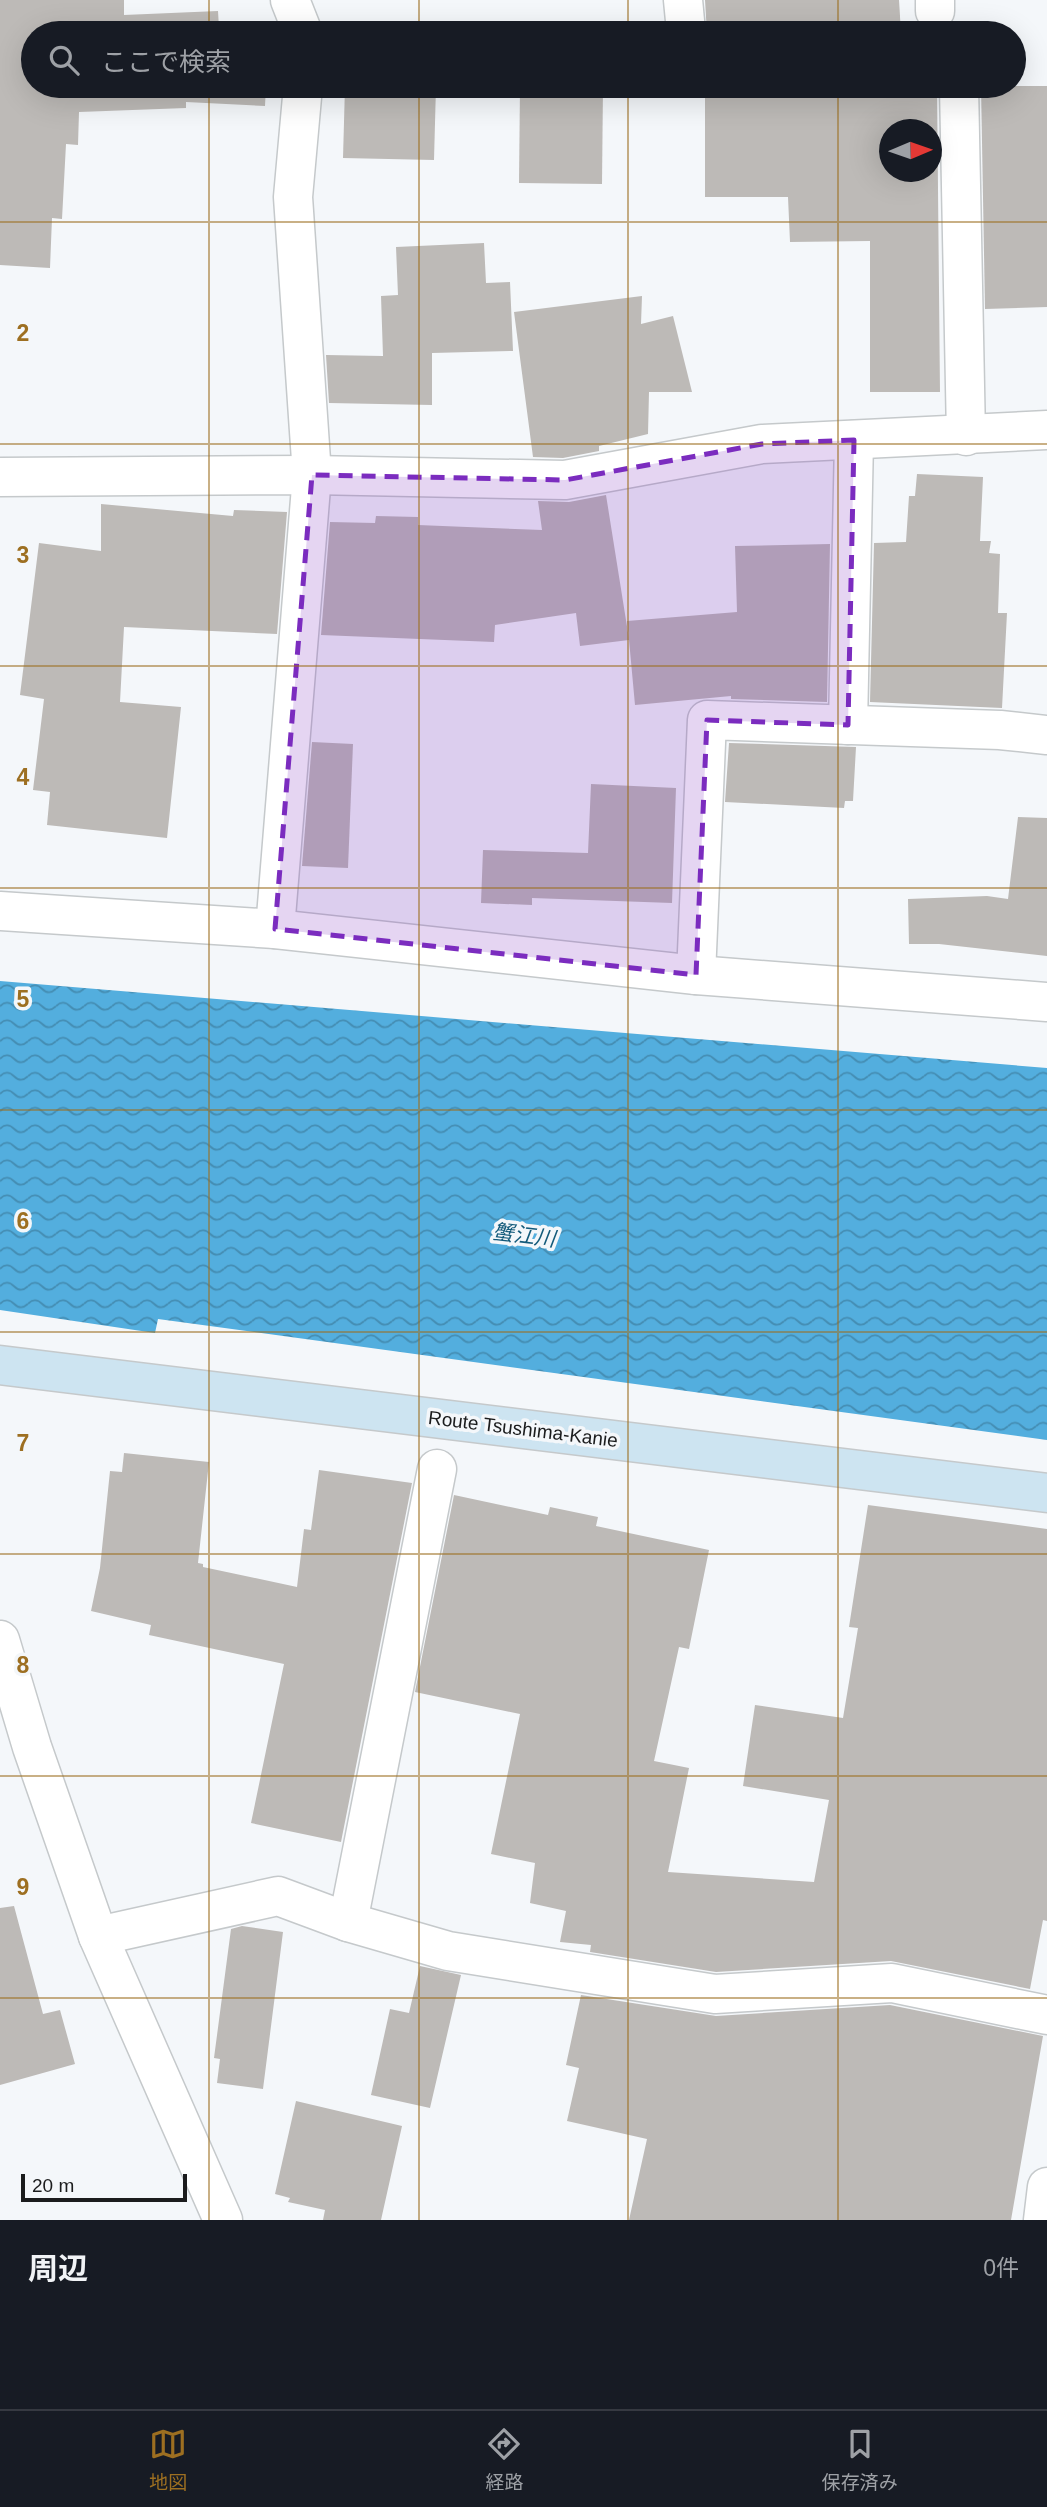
<!DOCTYPE html>
<html lang="ja">
<head>
<meta charset="utf-8">
<style>
  :root { --surface:#171b24; --page:#20242c; --text:#f1f3f6; --muted:#9ea1a6; --line:#363941; --accent:#9d6f21 }
  body { margin:0; font-family:Arial,"Noto Sans JP",sans-serif; background:var(--page); color:var(--text) }
  .compass { position:absolute; left:879px; top:119px; width:63px; height:63px; border-radius:50%; background:var(--surface); box-shadow:0 7px 28px #0002; rotate:88deg }
  .scale { position:absolute; left:21px; bottom:18px; width:166px; box-sizing:border-box; padding-left:7px; border:4px solid #1b1c1d; border-top:0; font-size:19px; line-height:24px; white-space:nowrap; color:#1b1c1d; -webkit-text-stroke:5px #f4f7fa; paint-order:stroke }
  .list { margin:0; padding:0; list-style:none }
  h2 { display:flex; justify-content:space-between; align-items:center; height:91px; margin:0; padding:0 28px; font-size:30px }
  h2 small { font-size:23px; font-weight:400; color:var(--muted) }
  .icon { flex:none; width:38px; height:38px; fill:none; stroke:currentColor; stroke-width:2; stroke-linecap:round; stroke-linejoin:round }
  .map { position:relative; flex:none; width:1047px; height:2220px; overflow:hidden }
  .search { position:absolute; background:var(--surface); box-shadow:0 7px 28px #0002; left:21px; right:21px; top:21px; height:77px; display:flex; align-items:center; gap:18px; box-sizing:border-box; padding:0 24px; border-radius:38px; color:var(--muted); font-size:26px }
  .sheet { height:189px; background:var(--surface) }
  nav { display:flex; justify-content:space-around; align-items:center; box-sizing:border-box; height:98px; border-top:2px solid var(--line); background:var(--surface); font-size:19px; color:var(--muted) }
  nav a { display:grid; justify-items:center; gap:4px }
  nav .on { color:var(--accent) }
  .map>svg:first-child { display:block }
  .water { fill:url(#water-waves) }
  .building { fill:#bdbab7; fill-rule:evenodd }
  .lines { fill:none; stroke-linecap:round; stroke-linejoin:round }
  .minor-casing { stroke:#c5c9cb; stroke-width:41 }
  .tertiary-casing { stroke:#c5c9cb; stroke-width:41 }
  .secondary-casing { stroke:#c5c9cb; stroke-width:41 }
  .minor { stroke:#fff; stroke-width:38 }
  .tertiary { stroke:#fff; stroke-width:38 }
  .secondary { stroke:#cde4f1; stroke-width:38 }
  .marked { fill:#7b2cbf; fill-opacity:0.2; stroke:#7b2cbf; stroke-width:5; stroke-dasharray:14 9; stroke-linejoin:round }
  .grid { fill:none; stroke:#9d6f21; stroke-width:2; stroke-opacity:0.55 }
  .labels { text-anchor:middle; dominant-baseline:central; stroke-width:7; stroke-linejoin:round; paint-order:stroke }
  .street-label { font-size:19px; fill:#1b1c1d; stroke:#f4f7fa }
  .water-label { font-size:21px; font-style:italic; fill:#145b7b; stroke:#f4f7fa }
  .grid-label { font-size:23px; text-anchor:middle; font-weight:bold; fill:#9d6f21; stroke:#f4f7fa; stroke-width:7; stroke-linejoin:round; paint-order:stroke }
</style>
</head>
<body>
<div class="map">
<svg width="1047" height="2220" viewBox="0 0 1047 2220">
  <defs>
    <pattern id="water-waves" width="16" height="10" patternUnits="userSpaceOnUse" patternTransform="scale(1.75)"><rect width="16" height="10" fill="#53aede"/><path d="M0 5q4-4 8 0t8 0" fill="none" stroke="#448db3"/></pattern>
  </defs>
  <rect width="100%" height="100%" fill="#f4f7fa"/>
  <polygon class="water" points="0,981 1047,1068 1047,1440 158,1319 155,1333 0,1310"/>
  <g class="building">
    <polygon points="0,0 124,0 124,15 218,11 219,28 269,30 269,33 33,33 33,86 266,86 265,106 186,102 186,108 79,112 78,145 66,144 62,219 52,218 50,268 0,265"/>
    <polygon points="705,0 899,0 901,33 707,33"/>
    <polygon points="345,86 436,86 434,160 343,158"/>
    <polygon points="520,86 603,86 602,184 519,183"/>
    <path d="M705 86H937L940 392H870V241L790 242 788 197H705ZM890 130H932V172H890Z"/>
    <polygon points="981,86 1047,86 1047,307 985,309"/>
    <polygon points="484,243 486,283 510,282 513,351 432,353 432,405 329,403 326,355 383,356 381,296 398,295 396,247"/>
    <polygon points="642,296 641,324 673,316 692,392 649,392 648,434 599,446 599,451 563,458 533,457 514,312"/>
    <polygon points="917,474 983,477 980,541 991,541 989,553 1000,554 998,613 1007,613 1002,708 870,702 874,543 906,542 909,496 915,496"/>
    <polygon points="606,495 629,639 627,621 737,612 735,546 830,544 827,702 731,699 731,696 635,705 629,640 580,646 576,613 495,625 494,642 321,635 330,522 375,523 376,516 418,517 418,525 542,530 538,501 569,502"/>
    <polygon points="101,504 233,516 234,510 287,512 277,634 124,627 120,702 181,707 167,838 47,825 50,792 33,790 44,699 20,695 39,543 101,551"/>
    <polygon points="312,742 353,744 348,868 302,866"/>
    <polygon points="729,743 856,747 853,801 845,801 844,808 725,802"/>
    <polygon points="591,784 676,788 672,903 532,898 532,905 481,903 483,850 588,853"/>
    <polygon points="1018,817 1047,818 1047,956 939,944 909,944 908,899 987,896 1008,899"/>
    <polygon points="124,1453 209,1462 198,1563 203,1564 203,1567 297,1587 304,1529 311,1530 319,1470 412,1483 341,1842 251,1823 284,1664 149,1635 151,1625 91,1611 100,1568 110,1471 122,1472"/>
    <polygon points="454,1495 548,1515 550,1507 598,1517 596,1526 709,1550 689,1649 679,1647 654,1761 689,1768 668,1872 814,1882 829,1800 743,1786 755,1705 843,1718 858,1628 849,1627 868,1505 1047,1529 1047,1921 1043,1920 1030,1989 891,1961 716,1972 590,1952 591,1945 560,1942 566,1911 530,1903 535,1863 491,1854 520,1714 415,1692"/>
    <polygon points="14,1906 43,2014 60,2010 75,2064 0,2085 0,1908"/>
    <polygon points="242,1926 283,1932 263,2089 217,2083 220,2059 214,2058 231,1929"/>
    <polygon points="420,1966 461,1975 430,2108 371,2095 390,2009 409,2013"/>
    <polygon points="581,1995 716,2016 890,2005 1043,2036 1011,2220 629,2220 647,2139 567,2121 579,2068 566,2065"/>
    <polygon points="296,2101 402,2126 381,2220 323,2220 325,2210 288,2202 290,2198 275,2194"/>
  </g>
  <g class="lines">
    <defs>
      <g id="minor">
        <polyline points="290,0 303,33"/>
        <polyline points="683,0 686,31"/>
        <polyline points="935,0 935,11"/>
        <polyline points="959,86 966,436"/>
        <polyline points="0,477 312,475 565,480 762,444 1047,430"/>
        <polyline points="848,725 854,440"/>
        <polyline points="0,911 275,929 696,975 1047,1002"/>
        <polyline points="275,929 312,475 293,197 303,86"/>
        <polyline points="696,975 707,720 1000,730 1047,735"/>
        <polyline points="437,1469 348,1922 448,1951 715,1994 892,1983 1047,2015"/>
        <polyline points="98,1936 278,1896 348,1922"/>
        <polyline points="1043,2220 1047,2187"/>
      </g>
      <polyline id="tertiary" points="0,1640 32,1747 98,1936 223,2220"/>
      <polyline id="secondary" points="0,1365 1047,1493"/>
    </defs>
    <use href="#minor" class="minor-casing"/>
    <use href="#tertiary" class="tertiary-casing"/>
    <use href="#secondary" class="secondary-casing"/>
    <use href="#minor" class="minor"/>
    <use href="#tertiary" class="tertiary"/>
    <use href="#secondary" class="secondary"/>
  </g>
  <path class="marked" d="M854 440 848 725 707 720 696 975 275 929 312 475 565 480 762 444Z"/>
  <path class="grid" d="M209 0V33M419 0V33M628 0V33M838 0V33M209 86V2220M419 86V2220M628 86V2220M838 86V2220M0 222H1047M0 444H1047M0 666H1047M0 888H1047M0 1110H1047M0 1332H1047M0 1554H1047M0 1776H1047M0 1998H1047"/>
  <g class="labels">
    <g class="street-label">
      <text transform="translate(523 1429) rotate(7)">Route Tsushima-Kanie</text>
    </g>
    <g class="water-label">
      <text transform="translate(524 1235) rotate(7)">蟹江川</text>
    </g>
  </g>
  <g class="grid-label">
    <text x="23" y="341">2</text>
    <text x="23" y="563">3</text>
    <text x="23" y="785">4</text>
    <text x="23" y="1007">5</text>
    <text x="23" y="1229">6</text>
    <text x="23" y="1451">7</text>
    <text x="23" y="1673">8</text>
    <text x="23" y="1895">9</text>
  </g>
</svg>
<svg class="compass" viewBox="-18 -18 36 36"><path d="M0-13l5 13h-10z" fill="#e53935"/><path d="M0 13l5-13h-10z" fill="#9ea1a6"/></svg>
<div class="scale">20 m</div>
<div class="search"><svg class="icon" aria-label="search" viewBox="0 0 24 24"><circle cx="10" cy="10" r="6"/><path d="M15 15l6 6"/></svg>ここで検索</div>
</div>
<section class="sheet">
<h2>周辺<small>0件</small></h2>
<ul class="list">
</ul>
</section>
<nav>
<a class="on"><svg class="icon" aria-label="map" viewBox="0 0 24 24"><path d="M3 6l6-2 6 2 6-2v14l-6 2-6-2-6 2zM9 4v14M15 6v14"/></svg>地図</a>
<a><svg class="icon" aria-label="directions" viewBox="0 0 24 24"><path d="M12 3l9 9-9 9-9-9zM9 14v-3h6M13 9l2 2-2 2"/></svg>経路</a>
<a><svg class="icon" aria-label="saved" viewBox="0 0 24 24"><path d="M7 4h10v16l-5-4-5 4z"/></svg>保存済み</a>
</nav>
</body>
</html>
